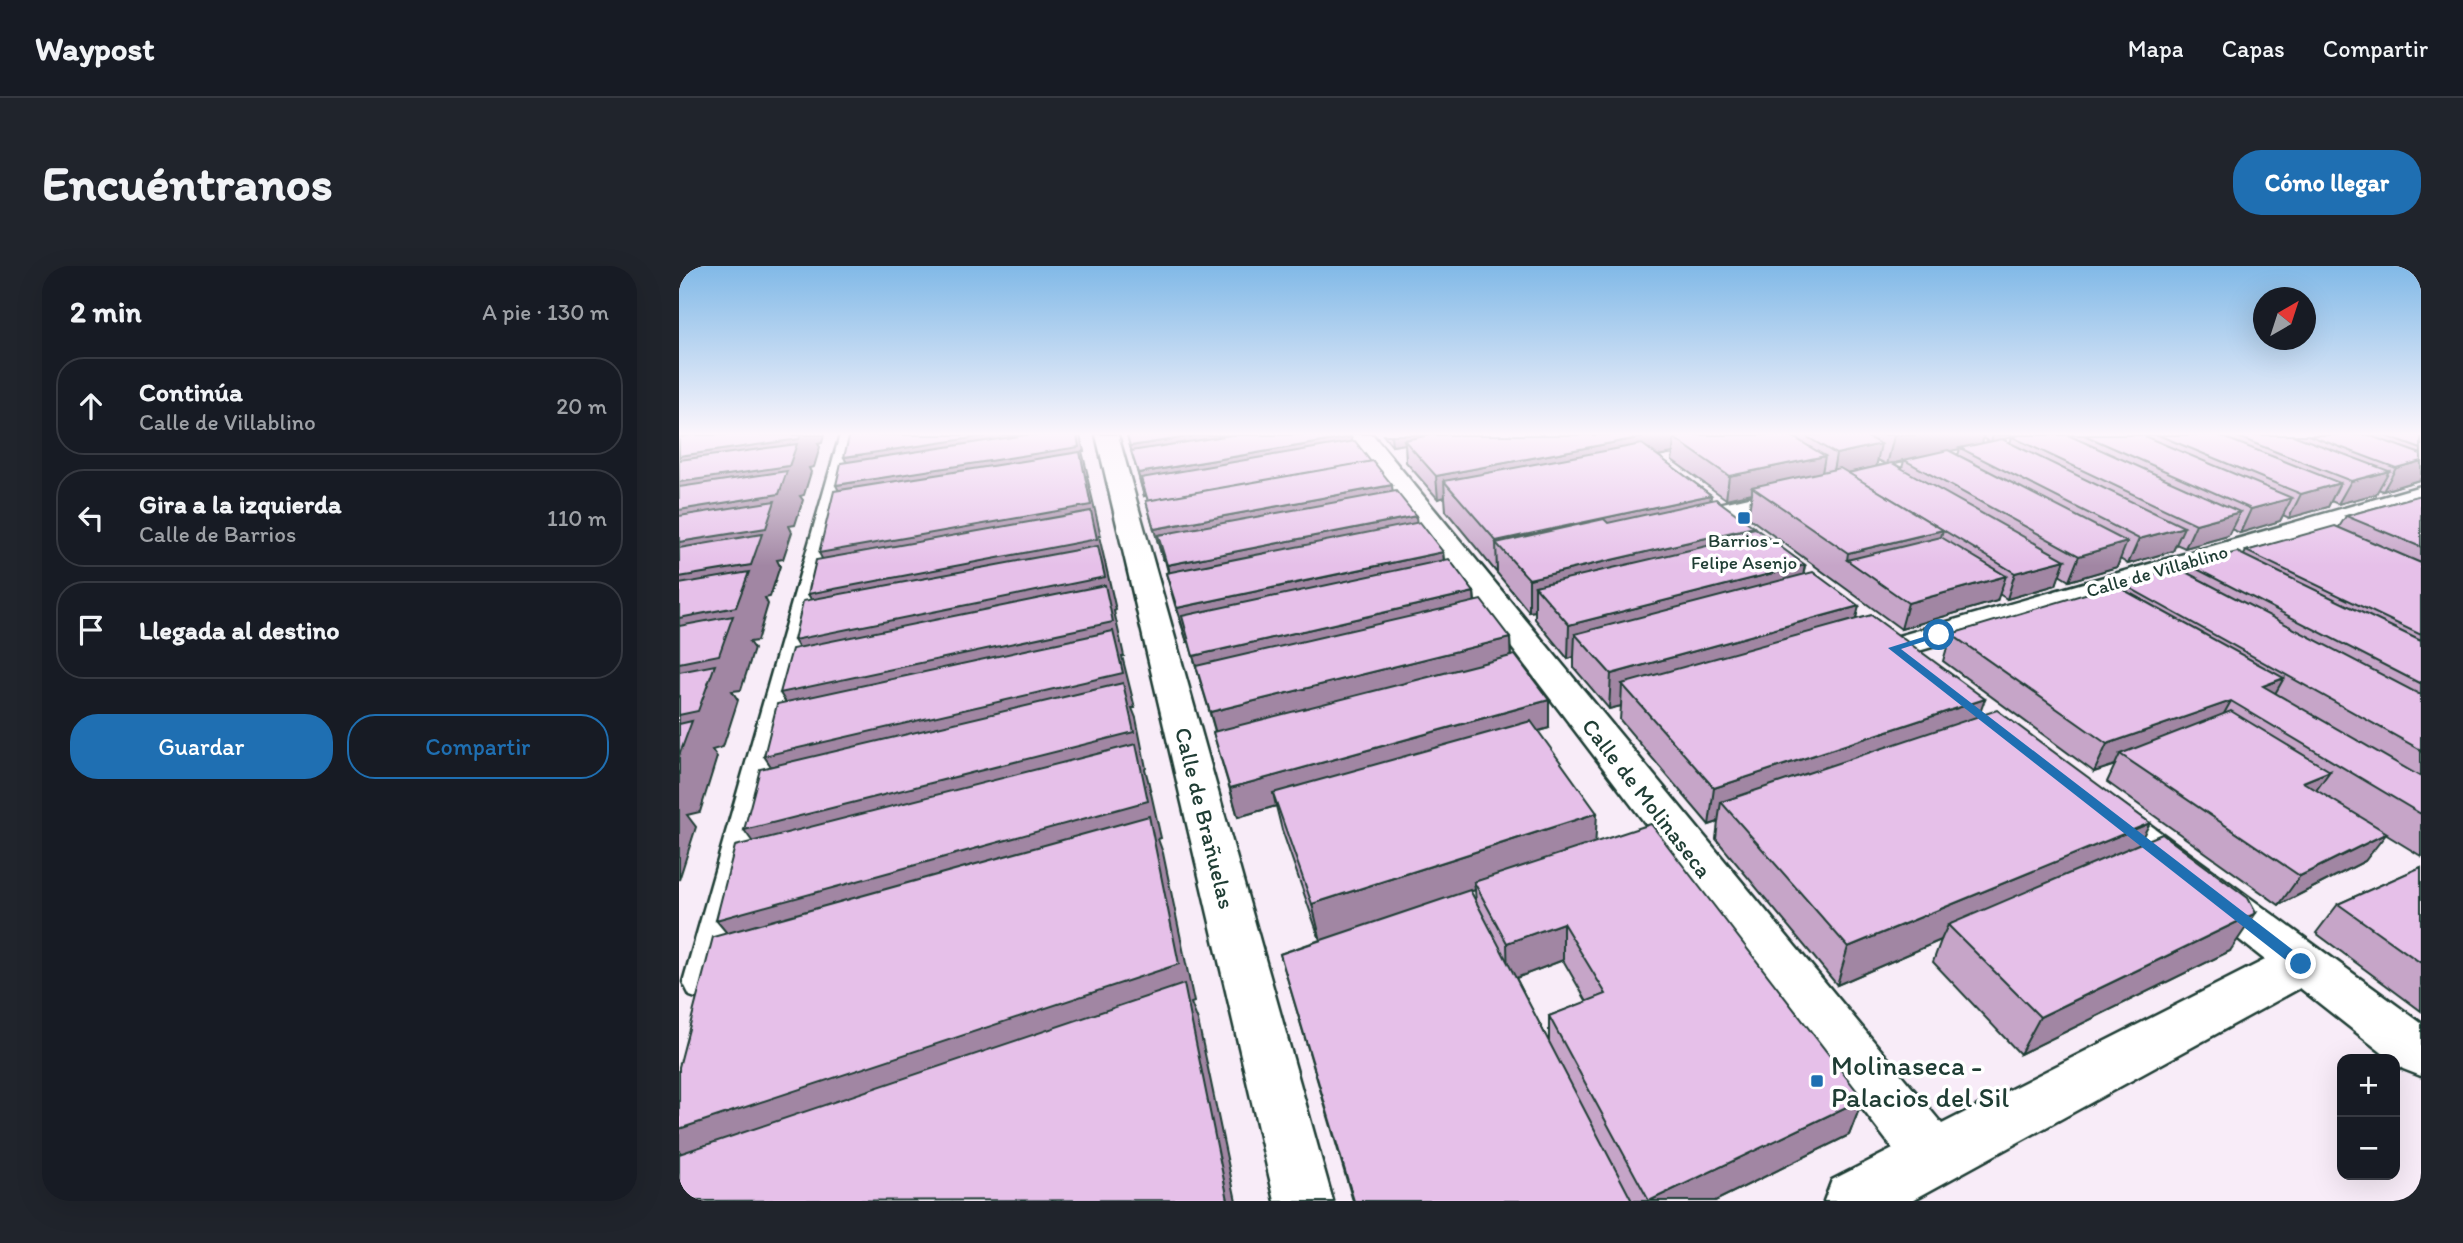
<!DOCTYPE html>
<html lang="es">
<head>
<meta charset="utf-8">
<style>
  :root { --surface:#171b24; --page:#20242c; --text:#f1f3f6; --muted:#9ea1a6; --line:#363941; --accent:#1f6fb2 }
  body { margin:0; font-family:Itim,sans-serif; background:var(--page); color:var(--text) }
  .controls { position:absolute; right:21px; bottom:21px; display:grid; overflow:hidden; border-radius:14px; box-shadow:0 7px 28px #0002 }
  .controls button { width:63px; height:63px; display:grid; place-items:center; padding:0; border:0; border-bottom:2px solid var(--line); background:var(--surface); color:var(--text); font:35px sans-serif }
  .compass { position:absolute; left:1574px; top:21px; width:63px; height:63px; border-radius:50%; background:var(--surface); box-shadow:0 7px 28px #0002; rotate:39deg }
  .stop { position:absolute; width:21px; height:21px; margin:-16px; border:5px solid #1f6fb2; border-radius:50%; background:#fff }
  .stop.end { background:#1f6fb2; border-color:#fff; box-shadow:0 2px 7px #0008 }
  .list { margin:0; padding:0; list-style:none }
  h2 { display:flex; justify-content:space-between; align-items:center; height:91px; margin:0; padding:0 28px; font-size:30px }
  h2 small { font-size:23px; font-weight:400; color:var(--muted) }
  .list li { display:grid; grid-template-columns:46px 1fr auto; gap:21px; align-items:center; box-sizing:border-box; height:98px; margin:0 14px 14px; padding:0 14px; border:2px solid var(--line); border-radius:28px }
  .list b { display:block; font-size:26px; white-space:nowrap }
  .list p { margin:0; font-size:23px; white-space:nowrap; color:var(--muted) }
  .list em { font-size:23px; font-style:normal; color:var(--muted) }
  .actions { display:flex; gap:14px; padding:21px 28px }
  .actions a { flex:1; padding:16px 0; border:2px solid var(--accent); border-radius:28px; text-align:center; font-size:24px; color:var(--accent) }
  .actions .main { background:var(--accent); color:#fff }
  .icon { flex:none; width:38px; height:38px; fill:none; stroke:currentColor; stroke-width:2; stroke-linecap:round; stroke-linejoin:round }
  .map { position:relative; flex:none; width:1742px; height:935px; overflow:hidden; border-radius:28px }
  header { display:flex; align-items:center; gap:42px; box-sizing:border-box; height:98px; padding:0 35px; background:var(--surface); border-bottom:2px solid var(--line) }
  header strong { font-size:33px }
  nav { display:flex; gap:38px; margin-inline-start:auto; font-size:24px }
  .intro { display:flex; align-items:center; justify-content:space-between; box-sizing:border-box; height:168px; padding:0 42px }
  h1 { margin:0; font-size:49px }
  .button { padding:18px 32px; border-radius:28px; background:var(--accent); color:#fff; font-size:24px; font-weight:700 }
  main { display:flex; gap:42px; padding:0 42px }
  aside { flex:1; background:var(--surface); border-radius:28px; box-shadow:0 7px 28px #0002 }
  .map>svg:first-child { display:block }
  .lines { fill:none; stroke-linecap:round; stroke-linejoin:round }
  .minor-casing { stroke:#1f3d34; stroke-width:5 }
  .minor { fill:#fff; fill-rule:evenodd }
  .wall { fill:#c6a5c8; stroke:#1f3d34; stroke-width:2; fill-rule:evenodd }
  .shaded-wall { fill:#a186a3; stroke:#1f3d34; stroke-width:2 }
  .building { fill:#e6c0e9; stroke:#1f3d34; stroke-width:2 }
  .route { fill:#1f6fb2 }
  .poi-dot { fill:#1f6fb2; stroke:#fff; stroke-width:2.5 }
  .labels { text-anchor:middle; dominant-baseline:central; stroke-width:7; stroke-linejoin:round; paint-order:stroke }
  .far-poi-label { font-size:19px; fill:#1f3d34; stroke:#fff }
  .far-street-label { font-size:19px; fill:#1f3d34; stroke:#fff }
  .street-label { font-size:23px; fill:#1f3d34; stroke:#fff }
  .near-poi-label { font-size:28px; fill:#1f3d34; stroke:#fff; text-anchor:start }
</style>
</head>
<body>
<header>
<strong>Waypost</strong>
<nav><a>Mapa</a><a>Capas</a><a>Compartir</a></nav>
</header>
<div class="intro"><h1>Encuéntranos</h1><a class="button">Cómo llegar</a></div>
<main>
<aside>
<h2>2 min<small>A pie · 130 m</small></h2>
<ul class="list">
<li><svg class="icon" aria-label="ahead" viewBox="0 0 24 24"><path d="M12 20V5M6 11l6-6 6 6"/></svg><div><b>Continúa</b><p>Calle de Villablino</p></div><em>20 m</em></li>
<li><svg class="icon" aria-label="left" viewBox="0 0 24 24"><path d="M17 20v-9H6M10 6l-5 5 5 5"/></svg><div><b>Gira a la izquierda</b><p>Calle de Barrios</p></div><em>110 m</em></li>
<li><svg class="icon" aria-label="arrive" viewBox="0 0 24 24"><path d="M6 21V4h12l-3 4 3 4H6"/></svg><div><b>Llegada al destino</b></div></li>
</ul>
<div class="actions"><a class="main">Guardar</a><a>Compartir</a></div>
</aside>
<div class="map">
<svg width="1742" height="935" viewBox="0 0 1742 935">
  <rect width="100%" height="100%" fill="#f8ecf8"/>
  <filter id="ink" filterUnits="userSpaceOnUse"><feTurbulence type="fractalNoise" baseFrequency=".0143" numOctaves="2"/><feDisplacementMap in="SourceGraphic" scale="14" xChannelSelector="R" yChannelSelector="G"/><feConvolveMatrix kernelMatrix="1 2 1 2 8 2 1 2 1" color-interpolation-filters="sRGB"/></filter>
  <g filter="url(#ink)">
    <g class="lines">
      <defs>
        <g id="minor">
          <polygon points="161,169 183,169 52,716 45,730 28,736 11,730 4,716"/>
          <polygon points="417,169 439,169 654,935 596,935"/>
          <polygon points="671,169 694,169 1263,858 1586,694 1409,554 1403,544 1409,534 1423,530 1437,534 1742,757 1742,810 1724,803 1716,797 1716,793 1711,793 1621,722 1232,935 1145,935 1153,914 1214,883"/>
          <polygon points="1119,220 1128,223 1132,228 1128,233 1035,255 1026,253 1022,247 1026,241"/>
          <polygon points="1742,220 1742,236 1226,389 1214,392 1202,389 1198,382 1202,375"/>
        </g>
      </defs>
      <use href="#minor" class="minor-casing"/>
      <use href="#minor" class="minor"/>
    </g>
    <g class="wall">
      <path d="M448 169 672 171 673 176 713 226 737 250V257L764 286 765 294 795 326 796 335 831 372 832 390 870 462 859 465 917 576 1184 833 1170 869 1036 935H674L601 688 641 674 603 564 597 540 559 551 534 466 536 465 510 376H508L496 339 487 307 489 306 486 294H484L467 235H469L467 229 465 230ZM796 624 797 636 791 625ZM884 694 908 736 870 750V777L837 712Z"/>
      <path d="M704 169H1742V212L1740 214 1704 225 1699 223 1697 228 1659 238 1652 235 1649 241 1610 252 1604 249 1601 255 1561 267 1552 263 1549 270 1506 282 1497 278 1494 285 1449 298 1441 293 1438 301 1390 315 1380 309 1377 319 1328 333 1320 328 1318 335 1222 363 1069 251 1073 227 1047 233 993 194 994 187 979 190 1032 229 1031 235 1075 261V263L1126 299 1124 309 1176 353 1300 450 1459 578 1551 685 1341 788 1254 696 1262 674 1158 719 1037 573 1039 556 1030 559 941 454 942 440 930 443 895 402V391L889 393 856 353V345L850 346 767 245 766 231 759 233 727 196 726 178 713 180ZM1333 171 1331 177 1323 173ZM1304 172 1311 176 1303 177ZM1281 183 1279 189 1271 185ZM1199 194 1207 198 1197 200ZM1225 195 1223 202 1214 197Z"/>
      <polygon points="1742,229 1742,590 1706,568 1686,595 1600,639 1428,516 1436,499 1415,506 1264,395 1272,368 1441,321 1442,317 1507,306 1510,299 1565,289 1567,285 1660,261 1667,250"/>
      <polygon points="1742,601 1742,745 1637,667 1659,638"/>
    </g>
    <g class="shaded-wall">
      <polygon points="0,169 145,169 143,177 139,178 141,181 135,201 130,202 132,206 125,229 121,230 124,234 116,259 110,260 113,266 104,293 98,294 101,300 91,331 86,332 89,338 78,375 70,376 75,383 62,424 53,425 59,434 44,481 33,484 38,491 21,546 8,549 17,561 0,614"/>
      <polygon points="173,169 401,169 405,185 403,185 409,210 408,210 422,270 420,270 437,344 435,345 445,390 443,390 456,442 453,442 457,452 467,502 466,503 469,514 482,572 479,573 484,587 515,736 512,737 519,755 557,935 22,905 0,885 0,863 68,691 37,654 92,601 65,564 109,526 85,490 123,463 101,427 135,408 115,374 148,361 129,328 157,319 140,287 172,250 157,219 177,216 165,191 182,189"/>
      <polygon points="521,169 658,169 458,202 451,180"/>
      <polygon points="712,169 774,169 725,174 726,178 713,180"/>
      <polygon points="975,169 1053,169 995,172 994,187 777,229 765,215 766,231 759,233 757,210"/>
      <polygon points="1221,169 1305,169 1303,178 1227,195 1225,194 1225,195 1208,199 1215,170"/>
      <polygon points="1314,169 1343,169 1312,176"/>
      <polygon points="672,171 675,193 465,230 459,207"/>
      <polygon points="1202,178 1197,201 1153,210 1157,188"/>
      <polygon points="1146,190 1142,212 1073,221 1073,227 1047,233 1050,210"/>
      <polygon points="1742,195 1742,212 1740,214 1704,225 1717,202"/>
      <polygon points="1710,205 1697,228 1659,238 1672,215"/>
      <polygon points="1661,217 1649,241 1610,252 1622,228"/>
      <polygon points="713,219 716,249 479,269 486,294 484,294 475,263"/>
      <polygon points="1032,229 1028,260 817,277 818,306 817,275"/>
      <polygon points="1613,232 1601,255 1561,267 1572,243"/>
      <polygon points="1561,246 1549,270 1506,282 1517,258"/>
      <polygon points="737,250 740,281 497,332 488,299"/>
      <polygon points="1075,261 1071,292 1039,271 1036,301 856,320 856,345 850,346 850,313"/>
      <polygon points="1505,261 1494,285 1449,298 1460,273"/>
      <polygon points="1264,264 1255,295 1168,294 1169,287"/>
      <polygon points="1448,276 1438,301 1390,315 1400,290"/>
      <polygon points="764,286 767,318 508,376 498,342"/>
      <polygon points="1386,294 1377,319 1328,333 1336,307"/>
      <polygon points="1126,299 1120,332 896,368 895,391 889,393 890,359"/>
      <polygon points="1327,310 1318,335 1222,363 1229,337"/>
      <polygon points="795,326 797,359 524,424 514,390"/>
      <polygon points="1180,340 1172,374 943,418 942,440 930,443 932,408"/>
      <polygon points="831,372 832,406 541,482 531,446"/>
      <polygon points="1605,412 1589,440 1584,420"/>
      <polygon points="1306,433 1293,469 1042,536 1039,556 1030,559 1035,522"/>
      <polygon points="870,434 870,462 598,539 594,527 597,540 559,551 551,522"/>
      <polygon points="1552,435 1537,462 1441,488 1436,499 1415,506 1428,478"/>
      <polygon points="1651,505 1631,533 1624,516"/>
      <polygon points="918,547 916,584 795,616 796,624 642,675 633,638"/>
      <polygon points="1471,557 1451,594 1269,659 1262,674 1158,719 1169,681"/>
      <polygon points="1708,567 1686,595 1600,639 1621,610"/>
      <polygon points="1577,647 1551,685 1341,788 1361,751"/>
      <polygon points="884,657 884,694 829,715 828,677"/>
      <polygon points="1184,833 1170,869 1036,935 970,935"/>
    </g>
    <g class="building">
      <polygon points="14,169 122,169 120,173 0,190 0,171"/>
      <polygon points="181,169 313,169 165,191 170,171"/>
      <polygon points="346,169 398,169 400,181 157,219 162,197"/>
      <polygon points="448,169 521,169 451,180"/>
      <polygon points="552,169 671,169 672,171 459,207 452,185"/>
      <polygon points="752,169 975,169 757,210 725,174"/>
      <polygon points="1008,169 1111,169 1146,190 1050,210 995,172"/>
      <polygon points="1125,169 1185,169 1202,178 1157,188"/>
      <polygon points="1340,169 1389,169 1561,246 1517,258 1333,171"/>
      <polygon points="1405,169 1463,169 1613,232 1572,243"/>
      <polygon points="1479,169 1539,169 1661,217 1622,228"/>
      <polygon points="1554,169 1614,169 1710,205 1672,215"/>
      <polygon points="1629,169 1689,169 1742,188 1742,195 1717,202"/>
      <polygon points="1704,169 1742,169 1742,183"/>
      <polygon points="1323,173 1505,261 1460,273 1281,182"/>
      <polygon points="676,175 692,196 469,235 462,212"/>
      <polygon points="118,178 110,200 0,216 0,194"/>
      <polygon points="963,178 1032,229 817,275 765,215"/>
      <polygon points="1269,184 1448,276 1400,290 1225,194"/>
      <polygon points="401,186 412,239 140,287 155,225"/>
      <polygon points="694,195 713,219 475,263 467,235"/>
      <polygon points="1213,197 1386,294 1336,307 1169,207"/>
      <polygon points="1161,202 1264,264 1169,287 1073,221"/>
      <polygon points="108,205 100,228 0,244 0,221"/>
      <polygon points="717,225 737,250 488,299 479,269"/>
      <polygon points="1742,229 1742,281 1667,250"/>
      <polygon points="1037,233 1075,261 850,313 817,277 925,253 929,257"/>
      <polygon points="96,235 87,262 0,276 0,250"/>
      <polygon points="412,245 418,273 129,328 137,294"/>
      <polygon points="741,256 764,286 498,342 487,307"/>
      <polygon points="1656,260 1742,297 1742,369 1567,285"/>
      <polygon points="1076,262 1126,299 890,359 856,320 1045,276 1039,271"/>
      <polygon points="83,268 72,299 0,311 0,282"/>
      <polygon points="1262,271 1327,310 1229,337 1168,294"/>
      <polygon points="419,280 426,311 115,374 124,335"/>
      <polygon points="1558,286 1742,375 1742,418 1510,299"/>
      <polygon points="770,293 795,326 514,390 503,350"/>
      <polygon points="1497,301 1742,429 1742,484 1442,317"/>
      <polygon points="70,306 57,341 0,352 0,318"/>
      <polygon points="1134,306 1180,340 932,408 896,368"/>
      <polygon points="426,319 434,356 101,427 113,383"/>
      <polygon points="1436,319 1605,412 1584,420 1742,511 1742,548 1552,435 1428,478 1272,368"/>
      <polygon points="802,334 831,372 531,446 517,400"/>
      <polygon points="1192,349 1306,433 1035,522 943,418"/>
      <polygon points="54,350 40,389 0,397 0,360"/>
      <polygon points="434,365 444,407 85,490 98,438"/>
      <polygon points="836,389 870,434 551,522 534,466"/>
      <polygon points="36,399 19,445 0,449 0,406"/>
      <polygon points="444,417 455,466 65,564 81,503"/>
      <polygon points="1318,444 1471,557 1169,681 1042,536"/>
      <polygon points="1552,445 1651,505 1624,516 1708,567 1621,610 1441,488"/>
      <polygon points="13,455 0,490 0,458"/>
      <polygon points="852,455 918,547 633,638 594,527"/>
      <polygon points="457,478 469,535 37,654 56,580"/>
      <polygon points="470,550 500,698 0,863 0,801 34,671"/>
      <polygon points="972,558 1184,833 970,935 870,750 927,728 884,657 828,677 795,616"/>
      <polygon points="1483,568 1569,632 1577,647 1361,751 1269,659"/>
      <polygon points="1742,601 1742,697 1659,638"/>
      <polygon points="791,624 953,935 675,935 601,688"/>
      <polygon points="505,718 549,934 0,935 0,888"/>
    </g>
  </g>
  <linearGradient id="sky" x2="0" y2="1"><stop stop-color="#81b9e7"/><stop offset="0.56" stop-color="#fcf6fc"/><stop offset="1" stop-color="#fcf6fc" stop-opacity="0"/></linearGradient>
  <rect width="1742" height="300" fill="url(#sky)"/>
  <polygon class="route" points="1257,367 1265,369 1222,383 1627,694 1629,698 1627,702 1617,702 1209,382"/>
  <g class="poi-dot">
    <rect x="1058" y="245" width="14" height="14" rx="3.5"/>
    <rect x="1131" y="808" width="14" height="14" rx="3.5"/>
  </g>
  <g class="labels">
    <g class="far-poi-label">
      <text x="1065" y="274">Barrios -<tspan x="1065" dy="22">Felipe Asenjo</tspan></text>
    </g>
    <g class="far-street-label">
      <text transform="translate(1478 305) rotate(-16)">Calle de Villablino</text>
    </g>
    <g class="street-label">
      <text transform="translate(968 532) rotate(52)">Calle de Molinaseca</text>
      <text transform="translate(526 552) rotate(76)">Calle de Brañuelas</text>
    </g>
    <g class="near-poi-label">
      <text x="1152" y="799">Molinaseca -<tspan x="1152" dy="32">Palacios del Sil</tspan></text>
    </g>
  </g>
</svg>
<div class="controls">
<button>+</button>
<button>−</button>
</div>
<svg class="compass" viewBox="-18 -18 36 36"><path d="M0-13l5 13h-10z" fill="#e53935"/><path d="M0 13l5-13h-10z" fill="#9ea1a6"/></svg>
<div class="stop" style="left:1260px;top:369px"></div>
<div class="stop end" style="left:1622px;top:698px"></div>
</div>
</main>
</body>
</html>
